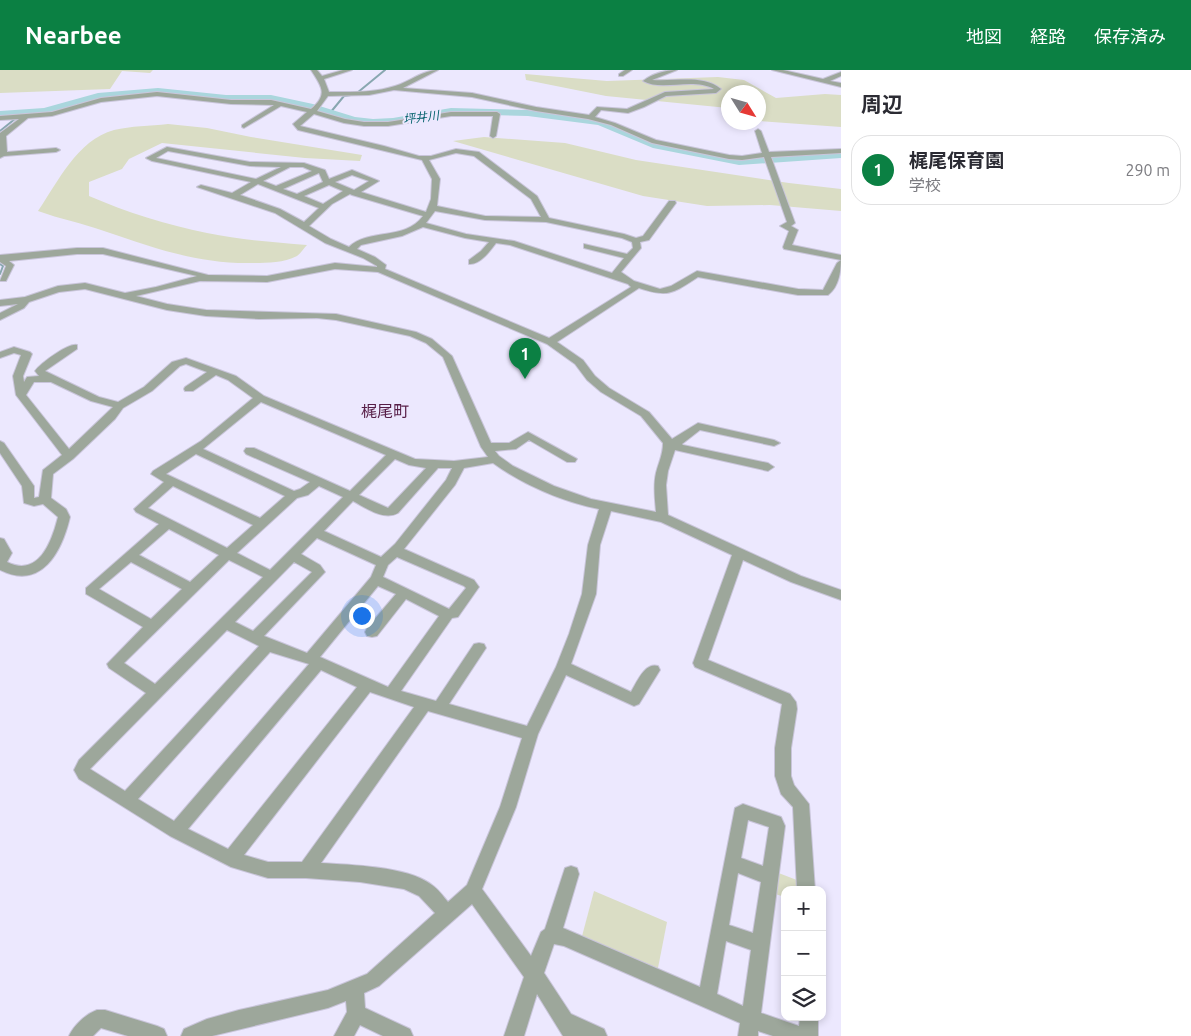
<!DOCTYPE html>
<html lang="ja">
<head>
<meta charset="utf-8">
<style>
  :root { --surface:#fff; --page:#f7f7f7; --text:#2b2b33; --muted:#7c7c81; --line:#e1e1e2; --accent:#0b8043 }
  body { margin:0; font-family:Ubuntu,"Noto Sans JP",sans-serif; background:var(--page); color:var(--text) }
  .controls { position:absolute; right:15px; bottom:15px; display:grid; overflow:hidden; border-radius:10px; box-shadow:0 2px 8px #0003 }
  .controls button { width:45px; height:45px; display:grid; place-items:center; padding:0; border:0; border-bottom:1px solid var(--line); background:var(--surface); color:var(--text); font:25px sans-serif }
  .compass { position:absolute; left:721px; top:15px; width:45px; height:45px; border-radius:50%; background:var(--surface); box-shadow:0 2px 8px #0003; rotate:127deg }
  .you { position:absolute; left:361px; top:545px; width:18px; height:18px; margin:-12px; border:4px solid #fff; border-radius:50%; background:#1a73e8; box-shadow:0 0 0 8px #1a73e833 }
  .badge { display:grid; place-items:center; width:32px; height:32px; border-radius:50%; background:var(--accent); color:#fff; font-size:16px; font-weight:700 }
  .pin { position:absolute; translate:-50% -41px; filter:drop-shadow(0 1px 2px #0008) }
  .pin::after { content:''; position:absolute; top:26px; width:18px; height:15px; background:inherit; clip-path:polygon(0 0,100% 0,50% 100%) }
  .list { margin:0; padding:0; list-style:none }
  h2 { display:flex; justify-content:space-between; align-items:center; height:65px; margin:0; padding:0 20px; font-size:21px }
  h2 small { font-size:16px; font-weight:400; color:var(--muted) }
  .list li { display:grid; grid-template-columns:32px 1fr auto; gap:15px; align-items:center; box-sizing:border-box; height:70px; margin:0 10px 10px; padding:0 10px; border:1px solid var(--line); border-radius:20px }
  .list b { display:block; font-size:19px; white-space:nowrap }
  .list p { margin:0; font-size:16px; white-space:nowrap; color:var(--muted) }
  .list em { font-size:16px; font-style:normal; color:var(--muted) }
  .icon { flex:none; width:28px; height:28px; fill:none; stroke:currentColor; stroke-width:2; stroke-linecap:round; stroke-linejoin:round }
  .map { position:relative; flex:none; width:841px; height:966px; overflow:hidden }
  header { display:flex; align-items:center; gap:30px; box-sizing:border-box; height:70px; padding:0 25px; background:var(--accent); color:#fff }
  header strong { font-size:24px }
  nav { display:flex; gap:28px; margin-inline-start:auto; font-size:18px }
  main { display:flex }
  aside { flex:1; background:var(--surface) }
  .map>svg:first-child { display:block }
  .green { fill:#daddc5 }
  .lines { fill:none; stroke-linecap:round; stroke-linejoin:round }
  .stream { stroke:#89a7b0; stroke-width:2 }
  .river { fill:#aad6dd; fill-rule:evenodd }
  .minor-casing { stroke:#c9c5da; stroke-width:2 }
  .minor { fill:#9da79b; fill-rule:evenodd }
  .labels { text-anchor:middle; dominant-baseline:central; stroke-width:4; stroke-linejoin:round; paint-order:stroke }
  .far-water-label { font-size:12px; font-style:italic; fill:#02616c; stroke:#ece8fe }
  .quarter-label { font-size:16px; fill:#561d46; stroke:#ece8fe }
</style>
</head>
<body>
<header>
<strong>Nearbee</strong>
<nav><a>地図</a><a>経路</a><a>保存済み</a></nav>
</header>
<main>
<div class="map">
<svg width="841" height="966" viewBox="0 0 841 966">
  <rect width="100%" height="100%" fill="#ece8fe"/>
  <g class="green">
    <polygon points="0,0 153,0 150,3 122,1 110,19 0,23"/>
    <polygon points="525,4 607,11 718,7 744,10 776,28 825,24 841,25 841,57 759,51 758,22 728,22 728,38 606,26 526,10"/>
    <path d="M168 54 207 58 251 67 362 85 360 91 305 88 162 73 129 89 122 99 89 112V126C126 142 167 155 207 163 240 170 274 172 307 175 304 178 301 183 297 186 283 193 267 193 252 193 198 194 154 178 104 161 82 153 60 149 38 141 58 112 77 70 114 60 131 56 150 56 168 54Z"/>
    <polygon points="484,67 565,73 636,90 789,113 841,119 841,141 770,135 707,136 643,126 453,71"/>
    <polygon points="776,802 802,812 803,820 785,820 785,827 775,824"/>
    <polygon points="594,821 667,852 657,903 581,870"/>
  </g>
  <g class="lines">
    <g class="stream">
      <polyline points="357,23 385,0"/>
      <polyline points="330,43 344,26 351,25"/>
      <polyline points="0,61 21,44"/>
      <polyline points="0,194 3,196 0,204"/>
    </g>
    <polygon class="river" points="158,18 226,25 271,25 313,34 355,47 373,49 393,48 451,38 528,40 600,50 659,74 739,89 841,82 841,88 739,95 653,78 598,55 528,46 451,44 393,54 373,55 354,53 308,38 271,31 226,31 158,24 98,29 44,44 0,47 0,41 44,38 98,23"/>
    <defs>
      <g id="minor">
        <path d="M311 0H317L322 6 343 0H352L324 9 329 22C351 22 374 23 395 16 409 12 423 0 438 0L403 18 472 23 536 37 589 45 597 37 627 39 665 22 714 19C692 7 662 22 643 11 652 4 665 0 677 0L652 10C675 12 702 4 721 19L716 23 666 26 644 37 628 43 601 40 595 47 615 53 656 70 729 85 742 86 762 83 755 61 758 59 761 61 769 82 841 79V83L771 87 795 153 791 156 798 160 792 175 841 185C841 199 840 216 828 225H798L698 207C673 223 669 228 639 218L557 272 583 290 595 306 609 318 649 342 672 369 698 353 774 370 780 373 774 376 700 360 682 374 683 375 768 393 774 397 768 401 675 380 668 401 666 415 668 445 801 506 841 520V530L791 512 743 490 708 590 790 624 796 632 797 639 791 678V706L794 715 809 734 815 820H797L793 737 781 724 775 706V678L782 634 695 597 693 593 732 485 661 452 611 441 600 475 596 524 571 594 631 622C637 612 645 592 658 596L660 600 639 634 634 636 566 605 538 664 516 737 482 819 531 886 541 862 545 859 565 798 571 796 577 798 579 804 563 858 700 917 735 738 743 734 781 747 785 756 761 943 799 956 800 947H818V966H773L758 961V966H738L740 953 564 876 554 874 544 903 571 944 604 959 607 966H563L537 924 524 966H504L524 907 472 834 379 916 364 923 365 938 410 959 413 966H383L360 955 354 966H334L347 942 346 931 328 938 212 966H181L184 959 207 949 239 940 328 920 367 904 435 843 419 826 404 819 360 812 306 808H268L231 797 170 766 79 709 74 700 79 690 146 623 109 598 107 594 143 557 86 524V518L159 454 136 442 134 439 164 412 151 404 153 401 201 371 253 328 228 310 216 305 193 321H185L184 319 185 317 207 302 186 294 180 296 152 321 123 338 115 349 73 389 53 404 51 428 66 439 70 447C62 481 42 521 0 500V468L4 469 12 483 7 492C39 508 52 471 58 447L43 434 34 436 24 433 22 416 0 383V371L4 373 34 416V428L39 427 43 400 62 385 16 325 13 306 21 285 14 283 0 288V282L14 277 30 282 32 284 23 306 24 312 27 307 39 306 35 301C41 293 68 273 77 275V279L45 301 99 327 118 332 144 317 172 292 186 288 236 306 264 326 415 389 454 391 488 387 481 377 443 287 426 273 410 266 336 250 317 248 259 249 206 246 167 240 85 219 59 222 29 232 24 238 0 250V243L18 234 0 236V230L25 227 58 216 85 213 125 223 156 217 197 206 103 184H77L9 191 14 195 6 211H0L6 196 0 192V185L77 178H103L208 205 267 206 335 193 377 197V196L363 188 325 173 275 143 197 117 201 115 232 123 251 112 152 91 146 88 167 77 250 92 304 93 325 100 329 109 352 100 379 111 361 122 426 142 431 129 432 109 422 90 298 60 293 54 307 42 281 36 244 58 242 57V55L274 35 231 34 157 26 101 32 52 46 28 48 6 66 7 82 56 78 60 80 56 82 4 86 0 88V63L19 49 0 50V46L52 42 101 28 157 22 231 30H271L311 39C329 24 321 16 311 0ZM394 20 472 27 536 41 588 49 611 55 652 73 729 89 742 90 764 87 787 152 780 156 789 161 783 177 784 179 841 190 837 193 823 220 798 219 697 201 671 216 660 219 634 211 621 202 641 178 640 172 649 170 676 133 675 131H669L643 166 636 168 624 164 549 148 537 126 479 82 456 79 431 86H419L384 76 300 56 314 44 344 53 364 56H388L451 46H493L490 66 493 68 496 66 500 44 497 42H451L388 52H364L345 49 317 41 328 26 369 25ZM168 81 250 96 281 97 256 109 156 88ZM456 83 474 86 531 129 541 147 485 146 437 136 440 109 429 90ZM290 97H303L312 101 276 116 263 111ZM319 103 323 112 297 124 283 119ZM352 105 369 111 354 120 335 112ZM258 114 319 138 304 152 280 139 240 125ZM329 115 343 121 323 134 304 126ZM350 124 352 125 423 146C405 171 368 158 349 177L331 169 309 156 332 134ZM435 141 485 150 546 152 622 168 632 172 633 178 627 184 584 174V178L624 188 612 203 514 171 466 164 426 153ZM423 157 465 168 489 172 481 181 469 190V194C480 195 490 181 496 173L510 175 628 214 631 217 549 268 385 199 386 195 375 187 357 179 361 175 402 166ZM335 199 378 202 547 274 575 294 587 310 601 322 641 346 663 373C663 385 659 391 656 403 653 416 655 429 656 442L591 429 554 416 513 396 499 386 495 381 516 379 529 370 567 392H575L577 389 528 362 509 373H491L452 286 432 269 416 262 336 244 206 240 167 234 136 226 200 211 267 212ZM34 312H51L91 331 113 337 69 379 26 325ZM261 332 386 385 350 421 254 378H246L244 381 246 384 310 412 300 419 294 421 203 379ZM196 384 285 426 260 448 166 404ZM395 389 409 395 426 398 388 438 359 425ZM493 393C523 415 563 432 599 439L588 475 582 524 569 564 556 597 527 656 449 634 486 578 484 574 479 573 474 574 436 631 401 621 452 548 458 547 479 517 474 510 404 479 455 415 464 398ZM438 398H452L446 410 395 474 381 487 324 461 353 431C366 438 384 451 398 443ZM173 416 253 455 227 478 148 438ZM319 416 343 427 270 500 237 483 297 428 308 425ZM169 459 219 485 190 512 139 485ZM317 468 376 495 371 507 307 583 264 566 325 502 320 495 301 484ZM397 487 464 516 466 518 449 539 383 507 388 495ZM229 490 263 507 155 614 124 593ZM131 492 182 519 151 549 99 519ZM294 492 312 502 253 561 235 552ZM378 516 396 524 367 558 365 562 367 566 372 567 377 566 406 529 439 546 388 617 320 587ZM227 560 259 576 125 721 90 699ZM270 582 309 594 174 751 138 729ZM321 600 357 617 228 779 188 759ZM370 622 414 637 302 792H268L244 785ZM428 641 522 668 500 737 467 815 448 832C443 826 438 819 432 815 408 796 350 795 321 793ZM748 750 769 757 763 796 741 788ZM738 803 761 812 753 863 729 855ZM726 871 751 880 743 936 717 924Z"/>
        <polygon points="625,0 632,0 623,6 619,6 619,4"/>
        <polygon points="772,0 783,0 823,9 841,2 841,6 830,11 841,13 841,17"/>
        <path d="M97 940H105L157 956 164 959 167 966H128L101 958 93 966H69C74 955 86 944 97 940Z"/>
      </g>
    </defs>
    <use href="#minor" class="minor-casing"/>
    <use href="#minor" class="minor"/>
  </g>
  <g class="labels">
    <g class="far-water-label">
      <text transform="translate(421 47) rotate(-7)">坪井川</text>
    </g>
    <g class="quarter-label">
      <text x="385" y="341">梶尾町</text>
    </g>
  </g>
</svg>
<div class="controls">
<button>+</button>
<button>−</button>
<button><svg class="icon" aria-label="layers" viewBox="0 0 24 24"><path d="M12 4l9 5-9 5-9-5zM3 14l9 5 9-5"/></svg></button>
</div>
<svg class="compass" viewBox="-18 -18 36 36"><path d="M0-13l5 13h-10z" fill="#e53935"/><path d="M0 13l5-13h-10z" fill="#7c7c81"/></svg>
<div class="you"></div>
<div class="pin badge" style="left:525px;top:309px">1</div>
</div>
<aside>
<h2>周辺<small></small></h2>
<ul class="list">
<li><span class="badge">1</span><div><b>梶尾保育園</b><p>学校</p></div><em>290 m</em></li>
</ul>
</aside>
</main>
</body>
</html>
